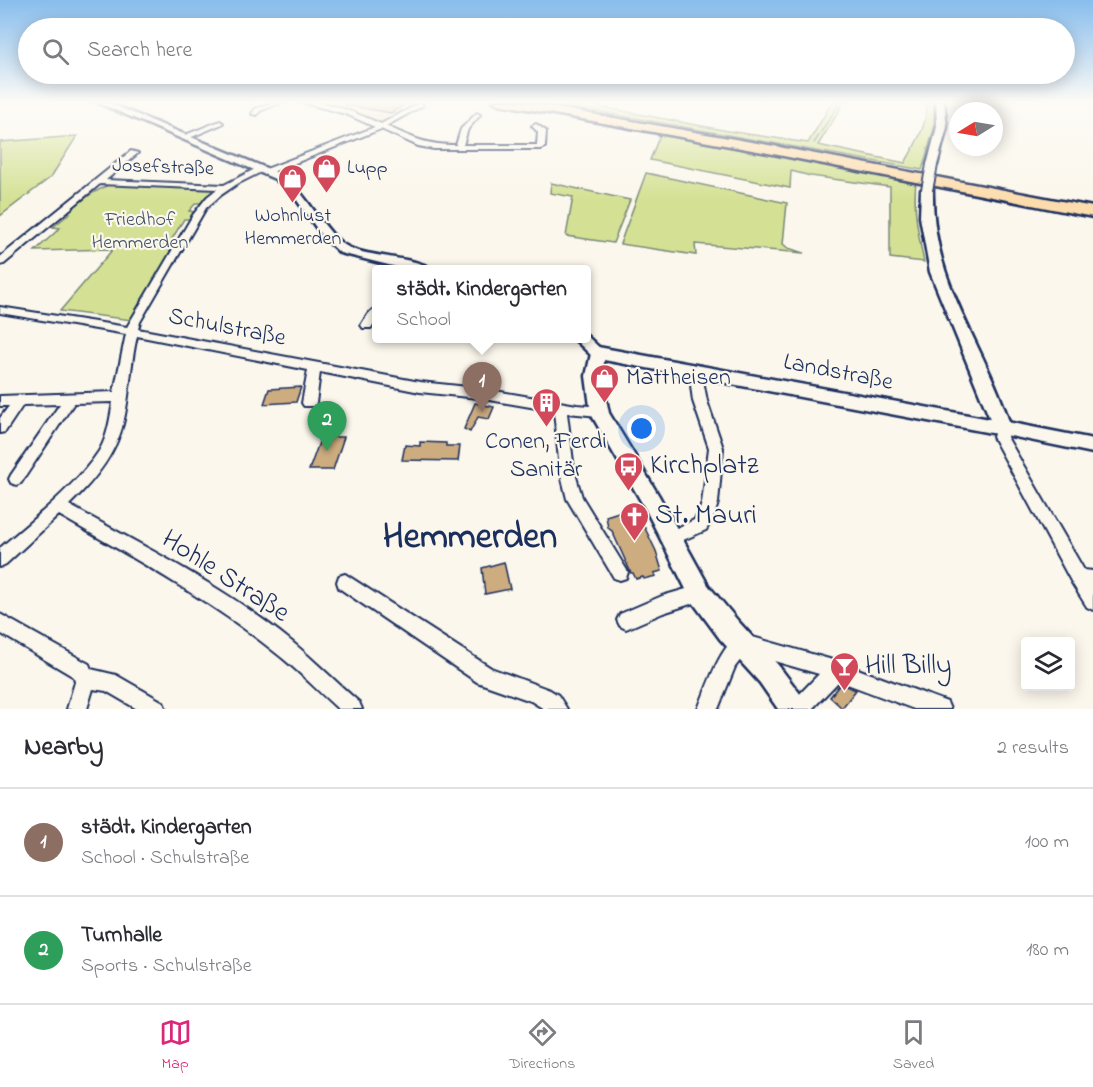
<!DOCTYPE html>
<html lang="en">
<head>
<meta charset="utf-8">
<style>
  :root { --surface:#fff; --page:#f2f2f3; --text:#2b2b33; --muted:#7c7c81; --line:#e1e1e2; --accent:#db2777 }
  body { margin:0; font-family:"Indie Flower",sans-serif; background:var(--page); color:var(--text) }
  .controls { position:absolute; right:18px; bottom:18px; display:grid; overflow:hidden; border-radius:6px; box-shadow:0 3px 15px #0003 }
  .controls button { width:54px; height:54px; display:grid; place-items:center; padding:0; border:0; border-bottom:2px solid var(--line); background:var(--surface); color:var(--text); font:30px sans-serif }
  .compass { position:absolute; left:949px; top:102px; width:54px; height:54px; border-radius:50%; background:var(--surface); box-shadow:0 3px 15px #0003; rotate:259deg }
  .you { position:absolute; left:642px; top:429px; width:21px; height:21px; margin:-15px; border:4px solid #fff; border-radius:50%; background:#1a73e8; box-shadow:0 0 0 9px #1a73e833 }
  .badge { display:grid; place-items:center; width:39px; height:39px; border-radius:50%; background:var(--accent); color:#fff; font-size:20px; font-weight:700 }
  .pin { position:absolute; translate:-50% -50px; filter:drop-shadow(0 2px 3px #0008) }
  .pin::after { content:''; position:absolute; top:32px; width:21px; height:18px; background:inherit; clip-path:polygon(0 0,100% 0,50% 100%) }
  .popup { position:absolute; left:372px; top:265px; width:219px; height:78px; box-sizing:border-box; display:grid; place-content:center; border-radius:6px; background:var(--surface); filter:drop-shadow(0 2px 4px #0005); font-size:20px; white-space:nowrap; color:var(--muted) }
  .popup b { font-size:22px; color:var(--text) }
  .popup::after { content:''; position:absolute; left:50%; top:100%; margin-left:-12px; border:12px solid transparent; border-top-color:var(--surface) }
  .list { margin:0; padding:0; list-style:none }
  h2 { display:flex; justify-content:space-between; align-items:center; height:78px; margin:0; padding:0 24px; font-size:26px }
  h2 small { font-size:20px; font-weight:400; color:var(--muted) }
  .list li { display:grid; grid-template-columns:39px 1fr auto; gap:18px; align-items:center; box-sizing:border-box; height:108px; padding:0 24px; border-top:2px solid var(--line) }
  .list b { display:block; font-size:22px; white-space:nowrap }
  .list p { margin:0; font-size:20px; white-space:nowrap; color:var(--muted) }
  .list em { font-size:20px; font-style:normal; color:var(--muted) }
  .icon { flex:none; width:33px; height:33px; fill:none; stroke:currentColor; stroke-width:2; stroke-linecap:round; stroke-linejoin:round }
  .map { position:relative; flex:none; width:1093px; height:709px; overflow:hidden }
  .search { position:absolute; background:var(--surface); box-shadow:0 3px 15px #0003; left:18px; right:18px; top:18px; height:66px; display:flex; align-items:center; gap:15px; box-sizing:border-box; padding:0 21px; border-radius:33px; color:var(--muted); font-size:22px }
  .sheet { height:294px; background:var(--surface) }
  nav { display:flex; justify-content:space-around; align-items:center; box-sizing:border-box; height:84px; border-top:2px solid var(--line); background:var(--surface); font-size:16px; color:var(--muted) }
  nav a { display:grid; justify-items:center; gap:3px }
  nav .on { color:var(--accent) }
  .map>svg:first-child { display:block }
  .built { fill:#ede0cc }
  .green { fill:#d4e194; stroke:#788879; stroke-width:1.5 }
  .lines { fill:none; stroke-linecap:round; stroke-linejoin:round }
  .stream { stroke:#678cb9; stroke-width:1.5 }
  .building { fill:#cdac80; stroke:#1b2f5e; stroke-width:1.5 }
  .minor-casing { stroke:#1b2f5e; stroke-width:4 }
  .tertiary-casing { stroke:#1b2f5e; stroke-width:5 }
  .secondary-casing { stroke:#1b2f5e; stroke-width:5 }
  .motorway-casing { stroke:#1b2f5e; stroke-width:5 }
  .minor { fill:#fbf7ec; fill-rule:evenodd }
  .tertiary { fill:#fbf7ec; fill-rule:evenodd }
  .secondary { fill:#fbf7ec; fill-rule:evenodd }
  .motorway { fill:#fcdcac; fill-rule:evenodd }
  .secondary-bridge-casing { stroke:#1b2f5e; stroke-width:14; stroke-linecap:butt }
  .secondary-bridge { stroke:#fbf7ec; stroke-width:10 }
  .labels { text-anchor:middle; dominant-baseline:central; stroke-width:4.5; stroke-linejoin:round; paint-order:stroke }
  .far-street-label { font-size:20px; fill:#1b2f5e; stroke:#fbf7ec }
  .far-poi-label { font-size:20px; fill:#1b2f5e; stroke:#fbf7ec; text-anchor:start }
  .far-park-label { font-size:20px; fill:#405369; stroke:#fbf7ec }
  .street-label { font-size:24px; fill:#1b2f5e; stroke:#fbf7ec }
  .poi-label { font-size:24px; fill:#1b2f5e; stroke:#fbf7ec; text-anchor:start }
  .near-poi-label { font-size:28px; fill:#1b2f5e; stroke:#fbf7ec; text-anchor:start }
  .near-street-label { font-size:28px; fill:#1b2f5e; stroke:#fbf7ec }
  .near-district-label { font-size:36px; font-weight:bold; fill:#1b2f5e; stroke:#fbf7ec }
</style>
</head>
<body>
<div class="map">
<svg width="1093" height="709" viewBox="0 0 1093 709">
  <rect width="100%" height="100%" fill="#fbf7ec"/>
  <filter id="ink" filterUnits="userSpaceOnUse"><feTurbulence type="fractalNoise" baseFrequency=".0167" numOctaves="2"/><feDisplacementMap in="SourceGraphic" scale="12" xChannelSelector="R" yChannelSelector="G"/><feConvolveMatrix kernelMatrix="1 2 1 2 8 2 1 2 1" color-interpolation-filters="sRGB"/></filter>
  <g filter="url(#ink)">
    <polygon class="built" points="308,101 423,101 382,124 338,107"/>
    <g class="green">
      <path d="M541 101H570L728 131 808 143 833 101H845L818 145 905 163C915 144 930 123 925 101H934V128L922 170Z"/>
      <path d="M661 132 916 181C913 209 918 234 924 262L890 258V187L811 176 791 171 790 188 650 160Z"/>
      <polygon points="77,136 51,177 0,216 0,142"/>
      <polygon points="646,173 787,203 783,244 788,248 804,253 695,244 696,255 620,244"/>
      <polygon points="551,183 630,200 613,243 566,236 573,197 550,193"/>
      <polygon points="110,184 218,188 202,203 196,203 189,211 195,212 191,219 184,219 172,239 179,240 132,320 60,311 113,249 35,251 60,228 53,227 70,213 67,212 91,194"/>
    </g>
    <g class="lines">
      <polyline class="stream" points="814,143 841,101"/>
    </g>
    <g class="building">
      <polygon points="346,101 411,101 391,113 345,105"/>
      <polygon points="301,387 296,402 264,404 269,389"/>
      <polygon points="475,403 494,407 489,419 478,417 470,432 464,429"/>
      <polygon points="321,437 344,437 333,470 309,470"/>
      <polygon points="420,442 446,443 446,446 460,446 458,461 402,460 405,445 420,446"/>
      <polygon points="625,510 629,518 642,522 656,551 662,571 654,573 656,576 644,579 643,577 636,579 633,573 631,573 612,531 608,528 606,516"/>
      <polygon points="504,562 510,589 485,594 482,568"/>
      <polygon points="840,684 856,690 842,708 830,697"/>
    </g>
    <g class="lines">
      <defs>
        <g id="minor">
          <polygon points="277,101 285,101 260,111 257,115 252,114 255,109"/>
          <path d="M297 101C325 99 355 113 381 124L418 104H422V106L386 126C413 138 426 145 456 145L461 129 477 113 480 115 468 129 463 145H537L538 132 532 126 536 124 546 131 545 147 541 149H434L418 146 381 129 270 173 263 171 237 184 221 195 206 208 140 322 138 329 420 382 478 388 577 405 604 407 606 411 604 415 599 416 567 413 574 470 582 497 628 572 626 578 620 580 614 578 567 499 560 470 554 411 478 398 420 392 320 372 316 403 314 406H304L302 403 308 370 137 336C130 365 130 396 123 424 115 456 92 483 69 505 144 547 224 586 291 641 314 660 336 682 359 702L362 709H338C317 690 298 670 276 653 209 599 133 558 59 515L6 564 0 567V548C32 520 76 486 99 451 108 436 110 418 113 402L74 403 21 483 16 485 11 483 9 479 11 475 60 404 23 405 5 432 0 433V418L9 406H0V396L114 392 126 334 0 313V307L127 327 193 215 207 197 217 189 100 184 4 264 0 265V257L131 151 138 153 106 180 224 185 259 167 266 169 375 127 346 114Z"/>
          <polygon points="220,121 223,123 222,124 187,139 180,137"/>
          <path d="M377 308V319L371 328H363L361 325C365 319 370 309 377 308Z"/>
          <polygon points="695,366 701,370 707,401 723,448 718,503 713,519 706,530 672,545 666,543 664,538 666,533 694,520 698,515 702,503 709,448 693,401 689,370"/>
          <polygon points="1002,423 1007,424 1009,428 1007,437 1084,570 1093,571 1093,610 1087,607 1072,583 993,437 997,424"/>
          <polygon points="345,574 491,668 550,690 558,695 567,709 544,709 531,701 477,682 339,588 337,582 339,576"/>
          <polygon points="700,585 706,587 709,593 706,599 663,613 626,629 620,626 617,620 620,614 662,596"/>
          <polygon points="0,614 89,664 91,669 116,675 163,702 166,709 137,709 106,691 93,689 87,709 67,709 75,682 74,677 0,633"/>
          <path d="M742 634 836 661 947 702 950 709H914L839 681 812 709H789L792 702 819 674 746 653 735 667 718 709H698C707 688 720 643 742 634Z"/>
        </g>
        <g id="tertiary">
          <path d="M94 101H104L283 175C307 193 326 236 348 247 369 258 415 256 433 270H409L340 253 322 236 294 196 275 179Z"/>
          <polygon points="587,336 605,353 603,357 593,357 573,338 587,338"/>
          <polygon points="1002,421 1093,439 1093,453 996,433 994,428 996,423"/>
        </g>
        <g id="secondary">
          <polygon points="936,101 944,101 947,127 937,165 932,168 927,165 937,127"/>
          <path d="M927 187 933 190C931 284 985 343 1011 428L1009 433 1002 435 604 360 603 384 609 413 659 496 708 585 738 621 778 665 804 699 808 709H778L760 683 720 639 692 601 645 508 591 414 586 376 592 349 598 347 990 419 930 272 920 217 921 190Z"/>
        </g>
        <polygon id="motorway" points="493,101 517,101 763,144 1093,207 1093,217 763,152 499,104"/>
      </defs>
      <use href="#minor" class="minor-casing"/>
      <use href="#tertiary" class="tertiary-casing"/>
      <use href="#secondary" class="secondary-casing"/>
      <use href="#motorway" class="motorway-casing"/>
      <use href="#minor" class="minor"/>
      <use href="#tertiary" class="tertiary"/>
      <use href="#secondary" class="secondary"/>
      <use href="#motorway" class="motorway"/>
      <defs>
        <polyline id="secondary-bridge" points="927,190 932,165"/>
      </defs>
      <use href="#secondary-bridge" class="secondary-bridge-casing"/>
      <use href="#secondary-bridge" class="secondary-bridge"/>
    </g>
  </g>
  <linearGradient id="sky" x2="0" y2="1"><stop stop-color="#88bded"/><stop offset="0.51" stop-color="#fdfbf6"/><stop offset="1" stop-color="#fdfbf6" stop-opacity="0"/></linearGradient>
  <rect width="1093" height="200" fill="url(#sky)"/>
  <defs>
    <symbol id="shop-pin" viewBox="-11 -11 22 30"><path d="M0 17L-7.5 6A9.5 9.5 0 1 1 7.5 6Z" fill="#d1495b" stroke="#fbf7ec"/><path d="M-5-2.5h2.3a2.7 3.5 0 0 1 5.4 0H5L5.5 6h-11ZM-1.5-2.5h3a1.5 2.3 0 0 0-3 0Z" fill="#fff"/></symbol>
    <symbol id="building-pin" viewBox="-11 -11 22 30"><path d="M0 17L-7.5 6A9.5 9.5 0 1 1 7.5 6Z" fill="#d1495b" stroke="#fbf7ec"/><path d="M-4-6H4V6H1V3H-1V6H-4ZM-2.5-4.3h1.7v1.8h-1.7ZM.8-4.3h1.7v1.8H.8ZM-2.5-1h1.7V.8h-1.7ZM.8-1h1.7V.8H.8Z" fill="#fff"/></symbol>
    <symbol id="bus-pin" viewBox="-11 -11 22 30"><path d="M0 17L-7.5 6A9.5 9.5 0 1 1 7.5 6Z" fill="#d1495b" stroke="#fbf7ec"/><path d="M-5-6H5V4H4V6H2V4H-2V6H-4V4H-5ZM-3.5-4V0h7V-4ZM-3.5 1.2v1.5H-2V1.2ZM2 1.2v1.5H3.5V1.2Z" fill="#fff"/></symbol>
    <symbol id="church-pin" viewBox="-11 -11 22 30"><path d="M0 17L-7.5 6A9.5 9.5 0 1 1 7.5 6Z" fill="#d1495b" stroke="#fbf7ec"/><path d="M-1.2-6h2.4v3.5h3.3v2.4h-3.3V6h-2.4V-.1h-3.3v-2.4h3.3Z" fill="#fff"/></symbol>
    <symbol id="bar-pin" viewBox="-11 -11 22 30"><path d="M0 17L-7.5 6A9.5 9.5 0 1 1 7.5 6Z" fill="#d1495b" stroke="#fbf7ec"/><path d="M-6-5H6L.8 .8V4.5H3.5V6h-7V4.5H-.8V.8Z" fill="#fff"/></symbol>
  </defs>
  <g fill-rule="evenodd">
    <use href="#shop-pin" x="310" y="152" width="33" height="45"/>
    <use href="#shop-pin" x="276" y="162" width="33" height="45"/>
    <use href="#shop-pin" x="588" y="362" width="33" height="45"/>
    <use href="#building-pin" x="530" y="386" width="33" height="45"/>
    <use href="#bus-pin" x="612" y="450" width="33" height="45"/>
    <use href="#church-pin" x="618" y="500" width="33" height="45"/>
    <use href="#bar-pin" x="828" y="650" width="33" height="45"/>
  </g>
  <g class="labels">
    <g class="far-street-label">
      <text transform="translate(163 168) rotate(2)">Josefstraße</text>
    </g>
    <g class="far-poi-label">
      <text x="347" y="168">Lupp</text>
      <text x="293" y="216" text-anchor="middle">Wohnlust<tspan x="293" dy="23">Hemmerden</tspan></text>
    </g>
    <g class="far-park-label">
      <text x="140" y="220">Friedhof<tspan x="140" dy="23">Hemmerden</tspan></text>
    </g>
    <g class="street-label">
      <text transform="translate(227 328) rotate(11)">Schulstraße</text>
      <text transform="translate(838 373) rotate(11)">Landstraße</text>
    </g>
    <g class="poi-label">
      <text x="626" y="378">Mattheisen</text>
      <text x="546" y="442" text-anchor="middle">Conen, Ferdi<tspan x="546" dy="28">Sanitär</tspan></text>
    </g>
    <g class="near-poi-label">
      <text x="650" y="466">Kirchplatz</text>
      <text x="655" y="516">St. Mauri</text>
      <text x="865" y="666">Hill Billy</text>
    </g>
    <g class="near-street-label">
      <text transform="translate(225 577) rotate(33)">Hohle Straße</text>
    </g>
    <g class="near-district-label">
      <text x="470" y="538">Hemmerden</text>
    </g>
  </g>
</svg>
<div class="controls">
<button><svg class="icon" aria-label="layers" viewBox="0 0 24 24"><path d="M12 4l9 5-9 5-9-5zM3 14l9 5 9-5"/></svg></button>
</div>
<svg class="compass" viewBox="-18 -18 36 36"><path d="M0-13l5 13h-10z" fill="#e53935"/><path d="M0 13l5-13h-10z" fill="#7c7c81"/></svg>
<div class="you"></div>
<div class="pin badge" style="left:482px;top:412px;background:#8d6e63">1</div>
<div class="popup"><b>städt. Kindergarten</b>School</div>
<div class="pin badge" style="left:327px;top:451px;background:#2e9e5b">2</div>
<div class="search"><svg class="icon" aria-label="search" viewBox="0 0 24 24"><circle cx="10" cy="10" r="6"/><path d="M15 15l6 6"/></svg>Search here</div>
</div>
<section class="sheet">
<h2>Nearby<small>2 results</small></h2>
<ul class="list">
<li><span class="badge" style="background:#8d6e63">1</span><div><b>städt. Kindergarten</b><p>School · Schulstraße</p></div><em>100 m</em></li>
<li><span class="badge" style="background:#2e9e5b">2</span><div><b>Turnhalle</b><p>Sports · Schulstraße</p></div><em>180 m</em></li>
</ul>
</section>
<nav>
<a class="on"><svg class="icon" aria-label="map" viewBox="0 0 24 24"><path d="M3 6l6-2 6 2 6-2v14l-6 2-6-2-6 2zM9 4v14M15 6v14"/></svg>Map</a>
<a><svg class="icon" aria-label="directions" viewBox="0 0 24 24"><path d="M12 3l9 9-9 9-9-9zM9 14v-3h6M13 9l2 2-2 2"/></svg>Directions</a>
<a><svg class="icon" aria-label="saved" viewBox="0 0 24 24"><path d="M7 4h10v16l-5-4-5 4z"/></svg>Saved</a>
</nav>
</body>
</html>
